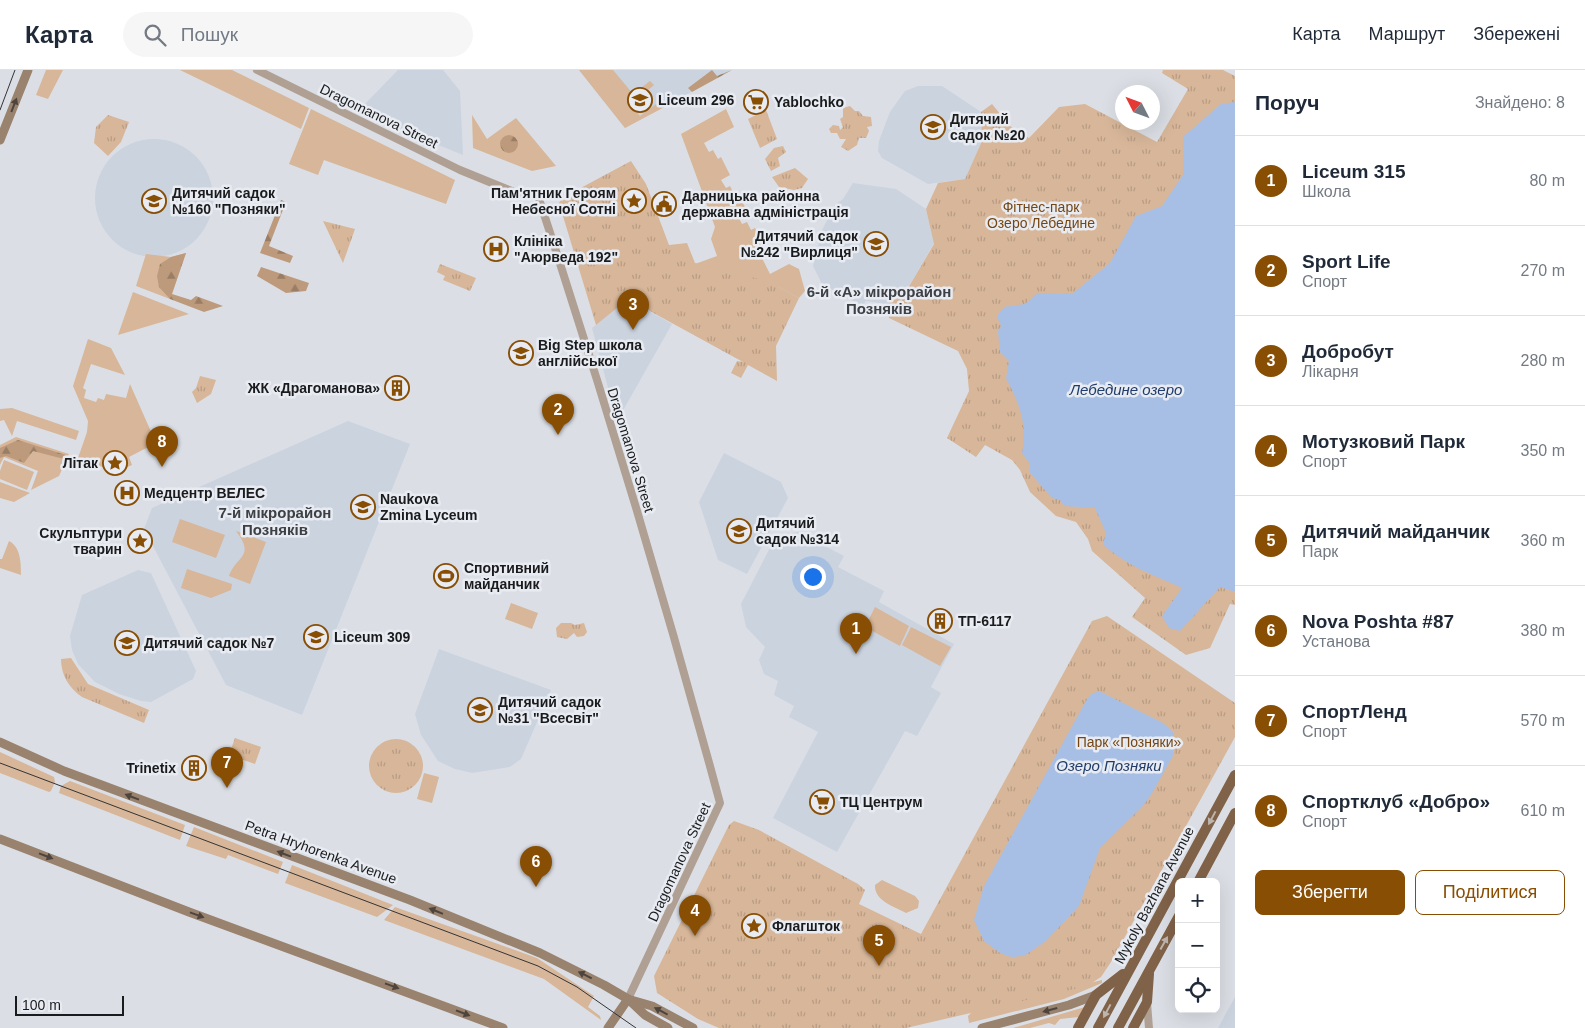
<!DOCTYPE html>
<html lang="uk">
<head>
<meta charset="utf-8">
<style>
  :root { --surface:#fff; --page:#f6f6f7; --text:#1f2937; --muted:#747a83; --line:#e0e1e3; --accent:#884e04 }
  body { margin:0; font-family:Helvetica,sans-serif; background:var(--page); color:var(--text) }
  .controls { position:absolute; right:15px; bottom:15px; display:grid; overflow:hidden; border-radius:8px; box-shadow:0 5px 20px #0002 }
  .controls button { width:45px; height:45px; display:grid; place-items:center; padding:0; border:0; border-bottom:1px solid var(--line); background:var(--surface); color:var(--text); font:25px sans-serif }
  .compass { position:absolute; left:1115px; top:15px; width:45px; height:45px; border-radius:50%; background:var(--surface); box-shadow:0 5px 20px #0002; rotate:312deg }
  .scale { position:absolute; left:15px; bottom:12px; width:109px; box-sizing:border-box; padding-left:5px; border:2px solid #1a1b1d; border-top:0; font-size:14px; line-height:18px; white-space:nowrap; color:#1a1b1d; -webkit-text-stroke:4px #e8ecf2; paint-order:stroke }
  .you { position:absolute; left:812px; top:506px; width:18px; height:18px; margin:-12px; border:4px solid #fff; border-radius:50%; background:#1a73e8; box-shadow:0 0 0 8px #1a73e833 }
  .badge { display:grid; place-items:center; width:32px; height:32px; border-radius:50%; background:var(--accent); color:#fff; font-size:16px; font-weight:700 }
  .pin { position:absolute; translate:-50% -41px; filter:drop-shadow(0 1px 2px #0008) }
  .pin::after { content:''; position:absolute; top:26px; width:18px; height:15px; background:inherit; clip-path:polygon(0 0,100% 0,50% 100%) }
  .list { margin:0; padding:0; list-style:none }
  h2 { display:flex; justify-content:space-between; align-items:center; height:65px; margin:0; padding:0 20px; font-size:21px }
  h2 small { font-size:16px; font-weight:400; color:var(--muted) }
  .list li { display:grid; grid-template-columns:32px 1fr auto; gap:15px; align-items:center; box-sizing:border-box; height:90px; padding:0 20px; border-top:1px solid var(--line) }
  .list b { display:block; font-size:19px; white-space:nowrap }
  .list p { margin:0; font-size:16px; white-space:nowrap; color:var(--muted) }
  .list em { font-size:16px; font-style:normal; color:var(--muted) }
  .actions { display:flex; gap:10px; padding:15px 20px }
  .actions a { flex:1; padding:11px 0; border:1px solid var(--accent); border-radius:8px; text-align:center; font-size:18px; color:var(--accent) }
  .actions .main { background:var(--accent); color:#fff }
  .icon { flex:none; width:28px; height:28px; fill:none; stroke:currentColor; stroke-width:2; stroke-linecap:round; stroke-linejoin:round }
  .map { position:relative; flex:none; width:1235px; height:958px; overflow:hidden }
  header { display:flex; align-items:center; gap:30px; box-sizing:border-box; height:70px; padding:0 25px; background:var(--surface); border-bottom:1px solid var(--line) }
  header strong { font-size:24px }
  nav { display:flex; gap:28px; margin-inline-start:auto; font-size:18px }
  .search { width:350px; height:45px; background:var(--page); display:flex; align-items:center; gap:12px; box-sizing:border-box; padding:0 18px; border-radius:28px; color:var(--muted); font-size:19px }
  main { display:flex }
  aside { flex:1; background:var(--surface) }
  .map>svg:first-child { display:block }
  .built { fill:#cbd3df }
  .grass { fill:#d7b699 }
  .forest { fill:url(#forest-firs) }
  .park { fill:url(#park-tufts) }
  .water { fill:#a8bfe5 }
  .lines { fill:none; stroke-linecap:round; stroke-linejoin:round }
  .tertiary { stroke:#b0a093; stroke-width:8 }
  .secondary { stroke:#99826e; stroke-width:9 }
  .trunk { stroke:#806248; stroke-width:10 }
  .tram { stroke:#323436; stroke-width:1 }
  .oneway { fill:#4d443d }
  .oneway2 { fill:#beb5ae }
  .labels { text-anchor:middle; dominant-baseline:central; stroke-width:5; stroke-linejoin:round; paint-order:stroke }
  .poi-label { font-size:14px; font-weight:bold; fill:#1a1b1d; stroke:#e8ecf2; text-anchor:start }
  .street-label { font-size:14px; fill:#1a1b1d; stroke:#e8ecf2 }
  .park-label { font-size:14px; fill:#754614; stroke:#e8ecf2 }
  .neighbourhood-label { font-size:15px; font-weight:bold; fill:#3d4045; stroke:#e8ecf2 }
  .water-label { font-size:15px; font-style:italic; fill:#213c6c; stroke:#e8ecf2 }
</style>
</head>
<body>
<header>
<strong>Карта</strong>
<div class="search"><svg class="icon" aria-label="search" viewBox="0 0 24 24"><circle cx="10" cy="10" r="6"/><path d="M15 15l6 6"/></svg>Пошук</div>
<nav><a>Карта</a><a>Маршрут</a><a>Збережені</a></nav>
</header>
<main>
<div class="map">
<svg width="1235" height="958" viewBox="0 0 1235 958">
  <defs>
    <pattern id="forest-firs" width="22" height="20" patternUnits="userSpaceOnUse" patternTransform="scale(1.25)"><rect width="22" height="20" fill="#bd9a7b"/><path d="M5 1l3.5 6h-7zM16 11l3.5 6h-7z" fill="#997d64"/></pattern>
    <pattern id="park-tufts" width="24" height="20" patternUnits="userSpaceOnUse" patternTransform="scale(1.25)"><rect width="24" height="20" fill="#d7b699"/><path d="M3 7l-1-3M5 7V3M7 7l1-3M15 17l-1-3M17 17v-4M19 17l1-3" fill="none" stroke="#b89c83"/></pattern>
  </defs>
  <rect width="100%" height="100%" fill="#dbdfe5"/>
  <g class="built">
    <polygon points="398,0 443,0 460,21 463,85 360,43 364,35"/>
    <polygon points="579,0 732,0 625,58"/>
    <polygon points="942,16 981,42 982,71 965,109 928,114 882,88 878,81 879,71 890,42 905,21 918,16"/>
    <circle cx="154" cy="128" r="59"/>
    <polygon points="853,113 896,119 926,139 934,173 904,225 886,234 866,231 862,236 822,214 813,196 822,160 835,135 843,129"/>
    <polygon points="628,229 672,254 617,351 592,258"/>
    <polygon points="348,351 410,374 302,645 226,615 144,459 152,438"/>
    <polygon points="724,383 781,412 788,428 747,504 718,490 699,432"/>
    <polygon points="798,462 844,486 838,497 884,521 879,532 954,574 931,617 941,623 917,666 905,661 837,782 773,748 818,662 789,647 794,636 774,625 778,611 764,604 759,590 765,577 746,557 741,534 774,470 781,465"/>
    <polygon points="138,500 151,503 196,601 193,609 151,632 141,631 119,624 95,612 78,594 72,580 70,566 82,525"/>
    <polygon points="439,579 551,620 521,689 510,697 472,703 455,699 438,691 421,665 415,644"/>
    <polygon points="1235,927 1235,958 1218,958"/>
  </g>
  <g class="grass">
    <polygon points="46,0 63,0 48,29 36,25"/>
    <polygon points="180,0 232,0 309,38 301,59"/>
    <polygon points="579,0 613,0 633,24 650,11 654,15 630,35 640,46 656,34 660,37 673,30 674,32 625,58"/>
    <polygon points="311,39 455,110 446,134 324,90 318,105 289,94"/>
    <polygon points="726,39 734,57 704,73 709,82 713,80 718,89 721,87 730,105 721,110 726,118 730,116 734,124 738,123 747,141 738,146 742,154 747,152 751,160 755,158 763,175 753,180 758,190 762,188 770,204 789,194 799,199 805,221 799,228 778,217 787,251 695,194 717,186 711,169 715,157 681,64"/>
    <polygon points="472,45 487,69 516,48 556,96 532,101 473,78"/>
    <polygon points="186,183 170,229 136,216 146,184 171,187"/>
    <polygon points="133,222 189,244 118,265"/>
    <polygon points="88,269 111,278 125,305 91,294 83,318 86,320 84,328 96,332 98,328 104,330 106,324 126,328 130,314 156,373 129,387 132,395 118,401 96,395 93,400 76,394 87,362 88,351 73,316"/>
    <polygon points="12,338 79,361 76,370 17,351 12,366 4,350 0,351 0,339"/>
    <polygon points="16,367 69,384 59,406 31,420 38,401 4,387 0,395 0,375"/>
    <polygon points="4,390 34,402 27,420 0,409 0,401"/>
    <polygon points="0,412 30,423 14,432 0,428"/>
    <polygon points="180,449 225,465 216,488 172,472"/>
    <path d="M236 461 266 472 250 514 229 506C236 486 256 487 236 461Z"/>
    <path d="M9 471C21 477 21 494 21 505L0 498V489H2Z"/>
    <polygon points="187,499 232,514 231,520 211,528 181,518"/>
    <polygon points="511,533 538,543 532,559 505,549"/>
    <polygon points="875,537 909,556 900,576 865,557"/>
    <polygon points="911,557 951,577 940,596 902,575"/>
    <polygon points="0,682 54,707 55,712 51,721 49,722 0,703"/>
    <polygon points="424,703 439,707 432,733 417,729"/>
    <polygon points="70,711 185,755 180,770 59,723 61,716"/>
    <polygon points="194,757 283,792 278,804 228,785 226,789 186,776"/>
    <polygon points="292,795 393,835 377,847 285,813"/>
    <path d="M882 810 915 826 919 831 918 838 906 843C895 837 874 831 875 815Z"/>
    <polygon points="395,837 537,888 594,926 588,937 600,946 601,950 544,909 384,850"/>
    <polygon points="1102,910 1102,913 1064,929 969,953 968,946 972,942"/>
    <polygon points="1085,937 1079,947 1060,949 1055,955 1049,953 1030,958 1013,958"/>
  </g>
  <g class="forest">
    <polygon points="712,0 717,6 732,0 692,22 688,18"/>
    <circle cx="509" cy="74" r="9"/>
    <polygon points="281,130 286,132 269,176 293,186 290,193 260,183"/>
    <polygon points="186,183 172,224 191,230 196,226 223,236 204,242 170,229 159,217 157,206 160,194 171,187"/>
    <polygon points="261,197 309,213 306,221 286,223 257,206"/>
    <polygon points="18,370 66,385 64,389 33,381 24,393 6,386 0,388 0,378"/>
  </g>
  <g class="park">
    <polygon points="1163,0 1223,0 1235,6 1235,535 1230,534 1210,578 1186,585 1132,547 1145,528 1092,481 1088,469 1076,452 1056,446 1030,422 1020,400 1012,390 985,375 976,387 947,368 969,321 967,299 958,281 889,248 886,234 904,225 934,174 926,139 938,113 965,109 982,71 981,42 992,34 1010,56 1029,68 1059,37 1085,34 1157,72 1188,19 1162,3"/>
    <polygon points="850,36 855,41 859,41 863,46 871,47 872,56 867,57 869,61 866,68 859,68 857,75 848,81 841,77 846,69 840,69 837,63 831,63 829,59 833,55 839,56 840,60 843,57 840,49 843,47 843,38"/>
    <polygon points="766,40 777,69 760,78 748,49"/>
    <polygon points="108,45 129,52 121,72 108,86 94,73 96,57"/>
    <polygon points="783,76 786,82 778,88 780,96 771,101 765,89 774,78"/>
    <polygon points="631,91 646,114 669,175 687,173 695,193 767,211 799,228 776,276 777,311 748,295 741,308 731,303 737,291 743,292 628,229 596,255 559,133 562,128"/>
    <polygon points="795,98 808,109 802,118 794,120 779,117 772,107"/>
    <polygon points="323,151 355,159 343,193"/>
    <polygon points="440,194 476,208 470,221 443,210 445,206 437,202"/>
    <polygon points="200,306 216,310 211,324 197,333 192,322 196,318"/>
    <polygon points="1107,546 1235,633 1235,667 1111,892 1101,907 1087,916 906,958 719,958 698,949 657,923 654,906 729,755 734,751 759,760 858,814 865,820 859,834 921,864 1092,551"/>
    <polygon points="561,553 571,553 575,555 584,553 587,562 584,566 577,567 574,563 567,569 557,567 556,558"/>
    <path d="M71 588 88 614 149 640 144 653 82 627C69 618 61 605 61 589Z"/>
    <polygon points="235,668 261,677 255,694 229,685"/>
    <circle cx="396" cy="696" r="27"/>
  </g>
  <g class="water">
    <path d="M1235 32V522L1220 517 1180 561 1169 558 1162 546 1182 518C1154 505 1126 496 1103 474L1106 463 1095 438 1064 436 1060 430 1052 428 1030 403V394L1022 383C1028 354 1019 333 1006 308L1009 291 1000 282 998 261 1001 256 997 246 1004 237 1025 234 1038 223 1072 224 1110 193 1136 146 1162 136 1183 105V67L1221 34Z"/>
    <polygon points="1099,621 1163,653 1174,663 1174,684 1151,725 1142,737 1100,778 1079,836 1046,871 1024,886 1011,887 1000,883 984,871 974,850 984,816 1086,631 1091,624"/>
  </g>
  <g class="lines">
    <g class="tertiary">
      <path d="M257 0 460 100 519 124 538 126C604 326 665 529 720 733L628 929"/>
      <polyline points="1147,933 1149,958"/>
    </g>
    <g class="secondary">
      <polyline points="0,70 28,0"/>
      <polyline points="0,672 64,701 410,830 540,883 604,915 628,929 645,945 668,958"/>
      <polyline points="0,769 189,842 503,958"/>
      <polyline points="631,930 652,936 693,958"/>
      <polyline points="608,958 628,929"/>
      <polyline points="982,958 1069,935 1096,925"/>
    </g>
    <g class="trunk">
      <polyline points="1198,812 1235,743"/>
      <polyline points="1078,958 1096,925 1123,904"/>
      <polyline points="1098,958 1235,705"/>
      <polyline points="1118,958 1179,846"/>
      <polyline points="1133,958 1147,932 1149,904"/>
    </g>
    <g class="tram">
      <polyline points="0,40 15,0"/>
      <polyline points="0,693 538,896 577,917 636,958"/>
    </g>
  </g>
  <defs><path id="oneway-solid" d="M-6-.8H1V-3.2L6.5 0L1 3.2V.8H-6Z" transform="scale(1.25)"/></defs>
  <g class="oneway">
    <use href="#oneway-solid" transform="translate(14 35) rotate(-69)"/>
    <use href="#oneway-solid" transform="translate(132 727) rotate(-159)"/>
    <use href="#oneway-solid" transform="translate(284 784) rotate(-159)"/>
    <use href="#oneway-solid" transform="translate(46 786) rotate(21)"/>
    <use href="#oneway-solid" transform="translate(436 841) rotate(-158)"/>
    <use href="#oneway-solid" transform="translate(197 845) rotate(20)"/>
    <use href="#oneway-solid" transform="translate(585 905) rotate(-154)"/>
    <use href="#oneway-solid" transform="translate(392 916) rotate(20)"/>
    <use href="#oneway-solid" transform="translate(1050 940) rotate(165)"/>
    <use href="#oneway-solid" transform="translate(661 941) rotate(-152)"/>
    <use href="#oneway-solid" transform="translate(463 943) rotate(21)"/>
  </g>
  <g class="oneway2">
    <use href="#oneway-solid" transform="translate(1212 748) rotate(118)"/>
    <use href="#oneway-solid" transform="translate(1164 873) rotate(-61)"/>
    <use href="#oneway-solid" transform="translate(1107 941) rotate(118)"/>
  </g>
  <defs>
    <symbol id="school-ring" viewBox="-11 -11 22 22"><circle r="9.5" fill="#e8ecf2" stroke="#884e04" stroke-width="1.5"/><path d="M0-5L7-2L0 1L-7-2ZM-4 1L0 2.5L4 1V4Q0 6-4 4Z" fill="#884e04"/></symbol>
    <symbol id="supermarket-ring" viewBox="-11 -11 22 22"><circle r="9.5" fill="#e8ecf2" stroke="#884e04" stroke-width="1.5"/><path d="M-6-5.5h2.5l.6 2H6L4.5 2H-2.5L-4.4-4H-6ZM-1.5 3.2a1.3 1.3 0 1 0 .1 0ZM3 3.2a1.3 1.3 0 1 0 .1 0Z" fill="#884e04"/></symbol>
    <symbol id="sight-ring" viewBox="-11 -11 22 22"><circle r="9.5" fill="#e8ecf2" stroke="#884e04" stroke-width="1.5"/><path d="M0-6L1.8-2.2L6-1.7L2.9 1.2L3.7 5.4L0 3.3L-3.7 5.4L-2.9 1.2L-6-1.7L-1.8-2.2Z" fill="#884e04"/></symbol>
    <symbol id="civic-ring" viewBox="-11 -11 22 22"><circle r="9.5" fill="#e8ecf2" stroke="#884e04" stroke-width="1.5"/><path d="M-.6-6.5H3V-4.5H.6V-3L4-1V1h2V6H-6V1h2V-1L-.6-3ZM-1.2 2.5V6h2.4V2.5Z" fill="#884e04"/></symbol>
    <symbol id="hospital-ring" viewBox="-11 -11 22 22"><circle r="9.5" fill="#e8ecf2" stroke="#884e04" stroke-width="1.5"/><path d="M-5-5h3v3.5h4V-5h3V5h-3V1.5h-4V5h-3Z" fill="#884e04"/></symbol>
    <symbol id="building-ring" viewBox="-11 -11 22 22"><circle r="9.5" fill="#e8ecf2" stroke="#884e04" stroke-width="1.5"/><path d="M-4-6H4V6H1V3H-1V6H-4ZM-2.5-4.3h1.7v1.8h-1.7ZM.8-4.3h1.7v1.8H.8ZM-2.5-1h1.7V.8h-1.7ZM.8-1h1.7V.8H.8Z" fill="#884e04"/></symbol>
    <symbol id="stadium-ring" viewBox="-11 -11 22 22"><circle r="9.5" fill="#e8ecf2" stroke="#884e04" stroke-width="1.5"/><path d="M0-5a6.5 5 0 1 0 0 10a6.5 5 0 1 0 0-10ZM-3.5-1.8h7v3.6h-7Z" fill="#884e04"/></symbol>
  </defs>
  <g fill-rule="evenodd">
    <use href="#school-ring" x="626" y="16" width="28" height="28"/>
    <use href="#supermarket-ring" x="742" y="18" width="28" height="28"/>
    <use href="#school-ring" x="919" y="43" width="28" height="28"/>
    <use href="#school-ring" x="140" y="117" width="28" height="28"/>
    <use href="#sight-ring" x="620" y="117" width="28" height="28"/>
    <use href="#civic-ring" x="650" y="120" width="28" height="28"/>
    <use href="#school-ring" x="862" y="160" width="28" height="28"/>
    <use href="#hospital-ring" x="482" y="165" width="28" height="28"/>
    <use href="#school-ring" x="507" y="269" width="28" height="28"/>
    <use href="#building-ring" x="383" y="304" width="28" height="28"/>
    <use href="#sight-ring" x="101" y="379" width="28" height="28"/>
    <use href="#hospital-ring" x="113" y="409" width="28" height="28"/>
    <use href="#school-ring" x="349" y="423" width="28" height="28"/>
    <use href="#school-ring" x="725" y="447" width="28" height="28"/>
    <use href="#sight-ring" x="126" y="457" width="28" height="28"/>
    <use href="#stadium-ring" x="432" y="492" width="28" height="28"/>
    <use href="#building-ring" x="926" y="537" width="28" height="28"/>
    <use href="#school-ring" x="302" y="553" width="28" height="28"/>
    <use href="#school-ring" x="113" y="559" width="28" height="28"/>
    <use href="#school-ring" x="466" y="626" width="28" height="28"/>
    <use href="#building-ring" x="180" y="684" width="28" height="28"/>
    <use href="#supermarket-ring" x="808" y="718" width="28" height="28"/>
    <use href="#sight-ring" x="740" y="842" width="28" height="28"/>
  </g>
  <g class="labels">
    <g class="poi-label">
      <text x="658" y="30">Liceum 296</text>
      <text x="774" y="32">Yablochko</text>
      <text x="950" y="49">Дитячий<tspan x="950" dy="16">садок №20</tspan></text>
      <text x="172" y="123">Дитячий садок<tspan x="172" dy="16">№160 "Позняки"</tspan></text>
      <text x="616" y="123" text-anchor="end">Пам'ятник Героям<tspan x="616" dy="16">Небесної Сотні</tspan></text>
      <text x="682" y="126">Дарницька районна<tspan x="682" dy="16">державна адміністрація</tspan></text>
      <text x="858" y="166" text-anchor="end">Дитячий садок<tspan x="858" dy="16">№242 "Вирлиця"</tspan></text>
      <text x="514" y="171">Клініка<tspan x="514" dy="16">"Аюрведа 192"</tspan></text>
      <text x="538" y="275">Big Step школа<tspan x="538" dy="16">англiйськоï</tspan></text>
      <text x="380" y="318" text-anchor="end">ЖК «Драгоманова»</text>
      <text x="98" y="393" text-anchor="end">Літак</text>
      <text x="144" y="423">Медцентр ВЕЛЕС</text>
      <text x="380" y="429">Naukova<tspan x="380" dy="16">Zmina Lyceum</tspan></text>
      <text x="756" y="453">Дитячий<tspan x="756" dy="16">садок №314</tspan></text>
      <text x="122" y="463" text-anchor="end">Скульптури<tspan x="122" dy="16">тварин</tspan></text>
      <text x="464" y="498">Спортивний<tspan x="464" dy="16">майданчик</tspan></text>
      <text x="958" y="551">ТП-6117</text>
      <text x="334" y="567">Liceum 309</text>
      <text x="144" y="573">Дитячий садок №7</text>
      <text x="498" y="632">Дитячий садок<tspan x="498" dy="16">№31 "Всесвіт"</tspan></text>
      <text x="176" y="698" text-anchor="end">Trinetix</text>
      <text x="840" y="732">ТЦ Центрум</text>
      <text x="772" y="856">Флагшток</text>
    </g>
    <g class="street-label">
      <text transform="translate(379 46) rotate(26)">Dragomanova Street</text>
      <text transform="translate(631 380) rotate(73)">Dragomanova Street</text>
      <text transform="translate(321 782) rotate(20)">Petra Hryhorenka Avenue</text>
      <text transform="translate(679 792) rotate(-65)">Dragomanova Street</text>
      <text transform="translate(1154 825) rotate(-62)">Mykoly Bazhana Avenue</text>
    </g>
    <g class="park-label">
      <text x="1041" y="137">Фітнес-парк<tspan x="1041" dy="16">Озеро Лебедине</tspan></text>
      <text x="1129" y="672">Парк «Позняки»</text>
    </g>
    <g class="neighbourhood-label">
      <text x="879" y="221">6-й «А» мікрорайон<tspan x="879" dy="17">Позняків</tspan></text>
      <text x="275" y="442">7-й мікрорайон<tspan x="275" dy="17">Позняків</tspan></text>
    </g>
    <g class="water-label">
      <text x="1126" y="319">Лебедине озеро</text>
      <text x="1109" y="695">Озеро Позняки</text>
    </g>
  </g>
</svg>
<div class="controls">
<button>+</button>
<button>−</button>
<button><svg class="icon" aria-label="locate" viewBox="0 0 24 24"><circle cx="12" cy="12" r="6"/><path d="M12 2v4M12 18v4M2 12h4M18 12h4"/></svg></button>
</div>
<svg class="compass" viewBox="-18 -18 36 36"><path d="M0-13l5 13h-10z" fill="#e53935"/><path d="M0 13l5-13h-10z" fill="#747a83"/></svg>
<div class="scale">100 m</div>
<div class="you"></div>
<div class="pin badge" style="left:856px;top:584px">1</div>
<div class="pin badge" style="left:558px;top:365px">2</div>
<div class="pin badge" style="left:633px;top:260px">3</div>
<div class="pin badge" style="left:695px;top:866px">4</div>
<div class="pin badge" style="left:879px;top:896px">5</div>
<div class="pin badge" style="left:536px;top:817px">6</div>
<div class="pin badge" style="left:227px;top:718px">7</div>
<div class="pin badge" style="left:162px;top:397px">8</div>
</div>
<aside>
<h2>Поруч<small>Знайдено: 8</small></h2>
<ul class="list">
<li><span class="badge">1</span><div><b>Liceum 315</b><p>Школа</p></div><em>80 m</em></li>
<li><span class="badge">2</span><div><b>Sport Life</b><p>Спорт</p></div><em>270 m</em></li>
<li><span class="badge">3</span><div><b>Добробут</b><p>Лікарня</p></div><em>280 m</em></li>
<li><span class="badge">4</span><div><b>Мотузковий Парк</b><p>Спорт</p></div><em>350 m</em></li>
<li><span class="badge">5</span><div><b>Дитячий майданчик</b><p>Парк</p></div><em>360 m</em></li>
<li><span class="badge">6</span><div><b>Nova Poshta #87</b><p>Установа</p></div><em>380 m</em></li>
<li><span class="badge">7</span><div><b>СпортЛенд</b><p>Спорт</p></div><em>570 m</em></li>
<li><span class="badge">8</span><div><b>Спортклуб «Добро»</b><p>Спорт</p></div><em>610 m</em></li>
</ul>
<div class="actions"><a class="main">Зберегти</a><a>Поділитися</a></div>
</aside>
</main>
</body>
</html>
